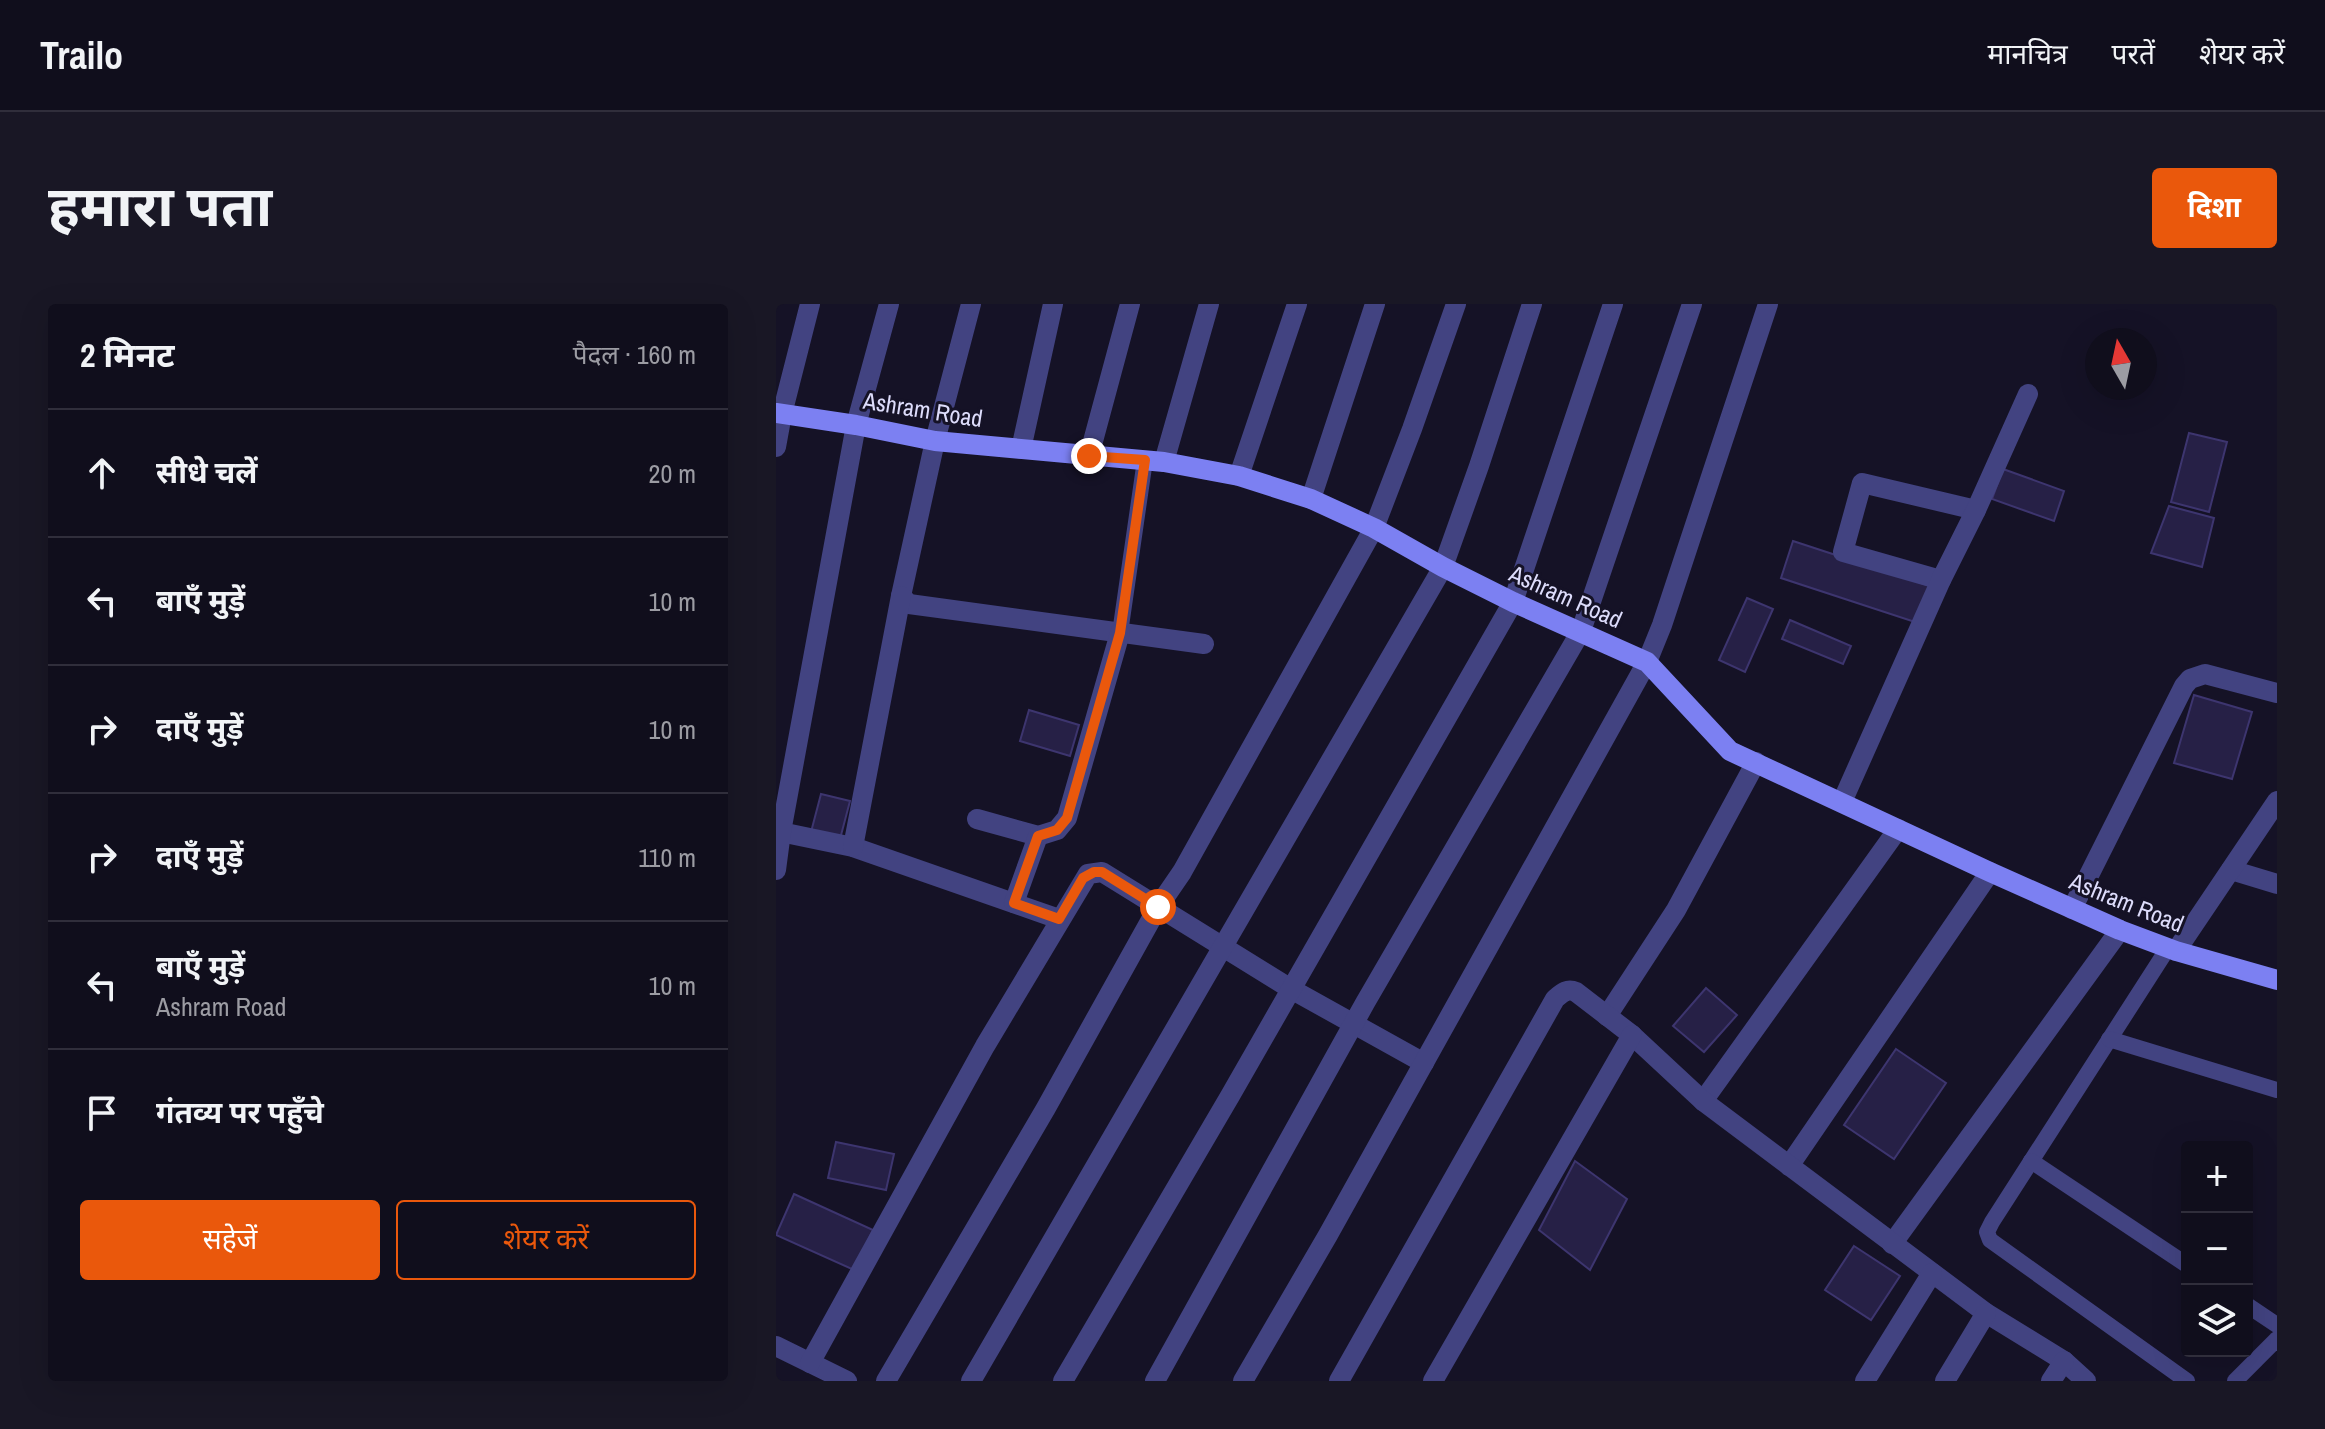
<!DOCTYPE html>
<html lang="hi">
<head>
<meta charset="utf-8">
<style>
  :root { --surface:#100e1c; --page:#191725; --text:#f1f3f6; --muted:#9c9ca3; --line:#302e3b; --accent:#ea580c }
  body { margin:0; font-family:"Archivo Narrow","Noto Sans Devanagari",sans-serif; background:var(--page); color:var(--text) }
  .controls { position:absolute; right:24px; bottom:24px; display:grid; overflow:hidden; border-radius:8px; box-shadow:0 8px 32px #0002 }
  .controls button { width:72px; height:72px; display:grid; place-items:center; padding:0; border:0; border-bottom:2px solid var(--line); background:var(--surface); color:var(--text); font:40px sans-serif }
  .compass { position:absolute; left:1309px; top:24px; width:72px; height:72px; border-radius:50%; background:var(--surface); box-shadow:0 8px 32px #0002; rotate:351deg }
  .stop { position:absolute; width:24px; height:24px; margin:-18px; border:6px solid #ea580c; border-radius:50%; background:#fff }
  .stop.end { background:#ea580c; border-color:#fff; box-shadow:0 2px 8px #0008 }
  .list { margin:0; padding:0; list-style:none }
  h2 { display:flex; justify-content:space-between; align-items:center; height:104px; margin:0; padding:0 32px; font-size:34px }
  h2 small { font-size:26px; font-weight:400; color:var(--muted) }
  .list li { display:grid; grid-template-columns:52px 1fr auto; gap:24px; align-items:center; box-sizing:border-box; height:128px; padding:0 32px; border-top:2px solid var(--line) }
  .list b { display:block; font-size:30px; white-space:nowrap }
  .list p { margin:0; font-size:26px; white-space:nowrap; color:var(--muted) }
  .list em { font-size:26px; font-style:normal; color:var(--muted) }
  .actions { display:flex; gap:16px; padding:24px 32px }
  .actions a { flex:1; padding:18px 0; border:2px solid var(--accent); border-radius:8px; text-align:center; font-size:28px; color:var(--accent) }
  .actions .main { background:var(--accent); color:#fff }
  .icon { flex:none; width:44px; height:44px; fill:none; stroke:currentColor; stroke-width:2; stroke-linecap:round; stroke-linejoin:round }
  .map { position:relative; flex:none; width:1501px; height:1077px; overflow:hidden; border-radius:8px }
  header { display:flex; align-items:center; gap:48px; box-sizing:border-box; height:112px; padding:0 40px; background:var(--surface); border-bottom:2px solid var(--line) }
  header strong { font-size:38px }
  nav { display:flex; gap:44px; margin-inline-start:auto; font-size:28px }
  .intro { display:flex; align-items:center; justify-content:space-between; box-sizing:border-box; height:192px; padding:0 48px }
  h1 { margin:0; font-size:56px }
  .button { padding:20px 36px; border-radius:8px; background:var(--accent); color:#fff; font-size:28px; font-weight:700 }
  main { display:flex; gap:48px; padding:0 48px }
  aside { flex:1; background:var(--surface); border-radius:8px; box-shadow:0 8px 32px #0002 }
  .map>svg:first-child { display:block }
  .building { fill:#262046; stroke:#3d356f; stroke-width:2 }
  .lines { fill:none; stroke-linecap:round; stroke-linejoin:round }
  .lane { stroke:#424381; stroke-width:16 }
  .street { stroke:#424381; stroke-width:20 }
  .secondary { stroke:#7c80f2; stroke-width:20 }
  .route { stroke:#ea580c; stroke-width:10 }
  .labels { text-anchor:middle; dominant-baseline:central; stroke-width:6; stroke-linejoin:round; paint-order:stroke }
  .street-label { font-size:24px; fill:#dddcfb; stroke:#151226 }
</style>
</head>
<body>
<header>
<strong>Trailo</strong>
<nav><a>मानचित्र</a><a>परतें</a><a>शेयर करें</a></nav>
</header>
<div class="intro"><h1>हमारा पता</h1><a class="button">दिशा</a></div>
<main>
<aside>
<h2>2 मिनट<small>पैदल · 160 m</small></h2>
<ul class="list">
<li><svg class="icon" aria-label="ahead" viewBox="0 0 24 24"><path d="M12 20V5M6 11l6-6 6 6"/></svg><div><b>सीधे चलें</b></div><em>20 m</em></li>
<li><svg class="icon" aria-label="left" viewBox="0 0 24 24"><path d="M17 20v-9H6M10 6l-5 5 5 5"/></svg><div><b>बाएँ मुड़ें</b></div><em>10 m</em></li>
<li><svg class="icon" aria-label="right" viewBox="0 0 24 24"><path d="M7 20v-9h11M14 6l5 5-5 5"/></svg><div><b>दाएँ मुड़ें</b></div><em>10 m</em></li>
<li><svg class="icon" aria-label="right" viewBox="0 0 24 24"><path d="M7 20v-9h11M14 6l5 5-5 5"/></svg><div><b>दाएँ मुड़ें</b></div><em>110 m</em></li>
<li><svg class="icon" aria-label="left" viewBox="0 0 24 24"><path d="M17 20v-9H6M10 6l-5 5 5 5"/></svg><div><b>बाएँ मुड़ें</b><p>Ashram Road</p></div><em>10 m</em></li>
<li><svg class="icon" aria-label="arrive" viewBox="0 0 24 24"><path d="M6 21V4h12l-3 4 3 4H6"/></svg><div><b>गंतव्य पर पहुँचे</b></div></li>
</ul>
<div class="actions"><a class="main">सहेजें</a><a>शेयर करें</a></div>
</aside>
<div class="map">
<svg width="1501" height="1077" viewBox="0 0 1501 1077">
  <rect width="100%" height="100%" fill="#151226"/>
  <g class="building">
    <polygon points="1413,129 1451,138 1433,208 1395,198"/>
    <polygon points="1227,165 1288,187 1278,217 1216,195"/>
    <polygon points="1393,202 1438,214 1426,263 1375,249"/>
    <polygon points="1017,237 1154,282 1142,319 1005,274"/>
    <polygon points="971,294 997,305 969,368 943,356"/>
    <polygon points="1014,316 1075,342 1067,360 1006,335"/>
    <polygon points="1418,391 1476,408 1456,475 1398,459"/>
    <polygon points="253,406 303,421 294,452 244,437"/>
    <polygon points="45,490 74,497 64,535 35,528"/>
    <polygon points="930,684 961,711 928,748 897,722"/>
    <polygon points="1120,745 1170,779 1118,855 1068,821"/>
    <polygon points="60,838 118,850 110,886 52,874"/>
    <polygon points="799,857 851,895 814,966 763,926"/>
    <polygon points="18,890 97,926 78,966 0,931"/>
    <polygon points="1078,942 1124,972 1095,1016 1049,986"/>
  </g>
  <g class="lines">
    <g class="lane">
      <polyline points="344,329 369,156"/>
      <polyline points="1392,644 1216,918 1211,928 1214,936 1411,1077"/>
      <polyline points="1333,735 1501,786"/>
      <polyline points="1255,857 1411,961"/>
      <polyline points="1471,1001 1501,1021"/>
      <polyline points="1459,1077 1501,1035"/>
    </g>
    <g class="street">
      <polyline points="195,0 159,137 125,292 133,300 428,340"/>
      <polyline points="0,143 6,110 34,0"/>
      <polyline points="245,145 277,0"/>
      <polyline points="313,152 354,0"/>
      <polyline points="388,158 433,0"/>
      <polyline points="463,172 521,0"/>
      <polyline points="535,195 599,0"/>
      <polyline points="1165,276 1067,248 1086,179 1200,206"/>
      <polyline points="1066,498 1165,276 1200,206 1252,90"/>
      <polyline points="201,515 262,532 281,526 291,514 344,329"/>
      <polyline points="0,527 77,543 283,615"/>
      <polyline points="77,543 125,292"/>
      <polyline points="0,566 5,528 80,121 113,0"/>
      <polyline points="1455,566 1501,580"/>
      <polyline points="238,599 262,532"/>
      <polyline points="1296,605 1408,382 1414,375 1429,370 1501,389"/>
      <polyline points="1400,647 1501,497"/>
      <polyline points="831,712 900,606 980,458"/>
      <polyline points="927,797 1122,525"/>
      <polyline points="1013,862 1214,568"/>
      <polyline points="1116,940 1344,626"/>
      <polyline points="0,1042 71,1077"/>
      <polyline points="34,1059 209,742 312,570 326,568 515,685 648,759"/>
      <polyline points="110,1077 270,804 382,603 406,568 598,224 636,125 680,0"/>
      <polyline points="195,1077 667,263 703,162 756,0"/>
      <polyline points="287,1077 454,792 737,298 837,0"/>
      <polyline points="379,1077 589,699 805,327 916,0"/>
      <polyline points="467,1077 552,931 871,358 886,321 992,0"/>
      <path d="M563 1077 779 695C786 689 791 684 800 688L856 731 927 797 1210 1009 1288 1057 1310 1077"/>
      <polyline points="657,1077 856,731"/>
      <polyline points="1089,1077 1156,969"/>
      <polyline points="1169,1077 1210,1009"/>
      <polyline points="1275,1077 1288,1057"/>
    </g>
    <polyline class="secondary" points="0,109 80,121 159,137 388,158 463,172 535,195 598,224 667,263 737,298 871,358 954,447 1214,568 1344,626 1400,647 1501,676"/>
  </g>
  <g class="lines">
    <polyline class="route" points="313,152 369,156 344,329 291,514 281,526 262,532 238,599 283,615 307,574 318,568 326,568 382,603"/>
  </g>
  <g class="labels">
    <g class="street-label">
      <text transform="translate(147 105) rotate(9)">Ashram Road</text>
      <text transform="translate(790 292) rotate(24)">Ashram Road</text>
      <text transform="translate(1351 598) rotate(22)">Ashram Road</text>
    </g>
  </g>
</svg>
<div class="controls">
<button>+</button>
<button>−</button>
<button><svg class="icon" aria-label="layers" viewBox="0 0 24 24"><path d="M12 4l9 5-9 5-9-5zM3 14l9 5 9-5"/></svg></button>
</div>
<svg class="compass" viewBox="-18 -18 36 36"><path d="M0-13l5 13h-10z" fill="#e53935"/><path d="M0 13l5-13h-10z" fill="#9c9ca3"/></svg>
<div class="stop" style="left:382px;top:603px"></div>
<div class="stop end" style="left:313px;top:152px"></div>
</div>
</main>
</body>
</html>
